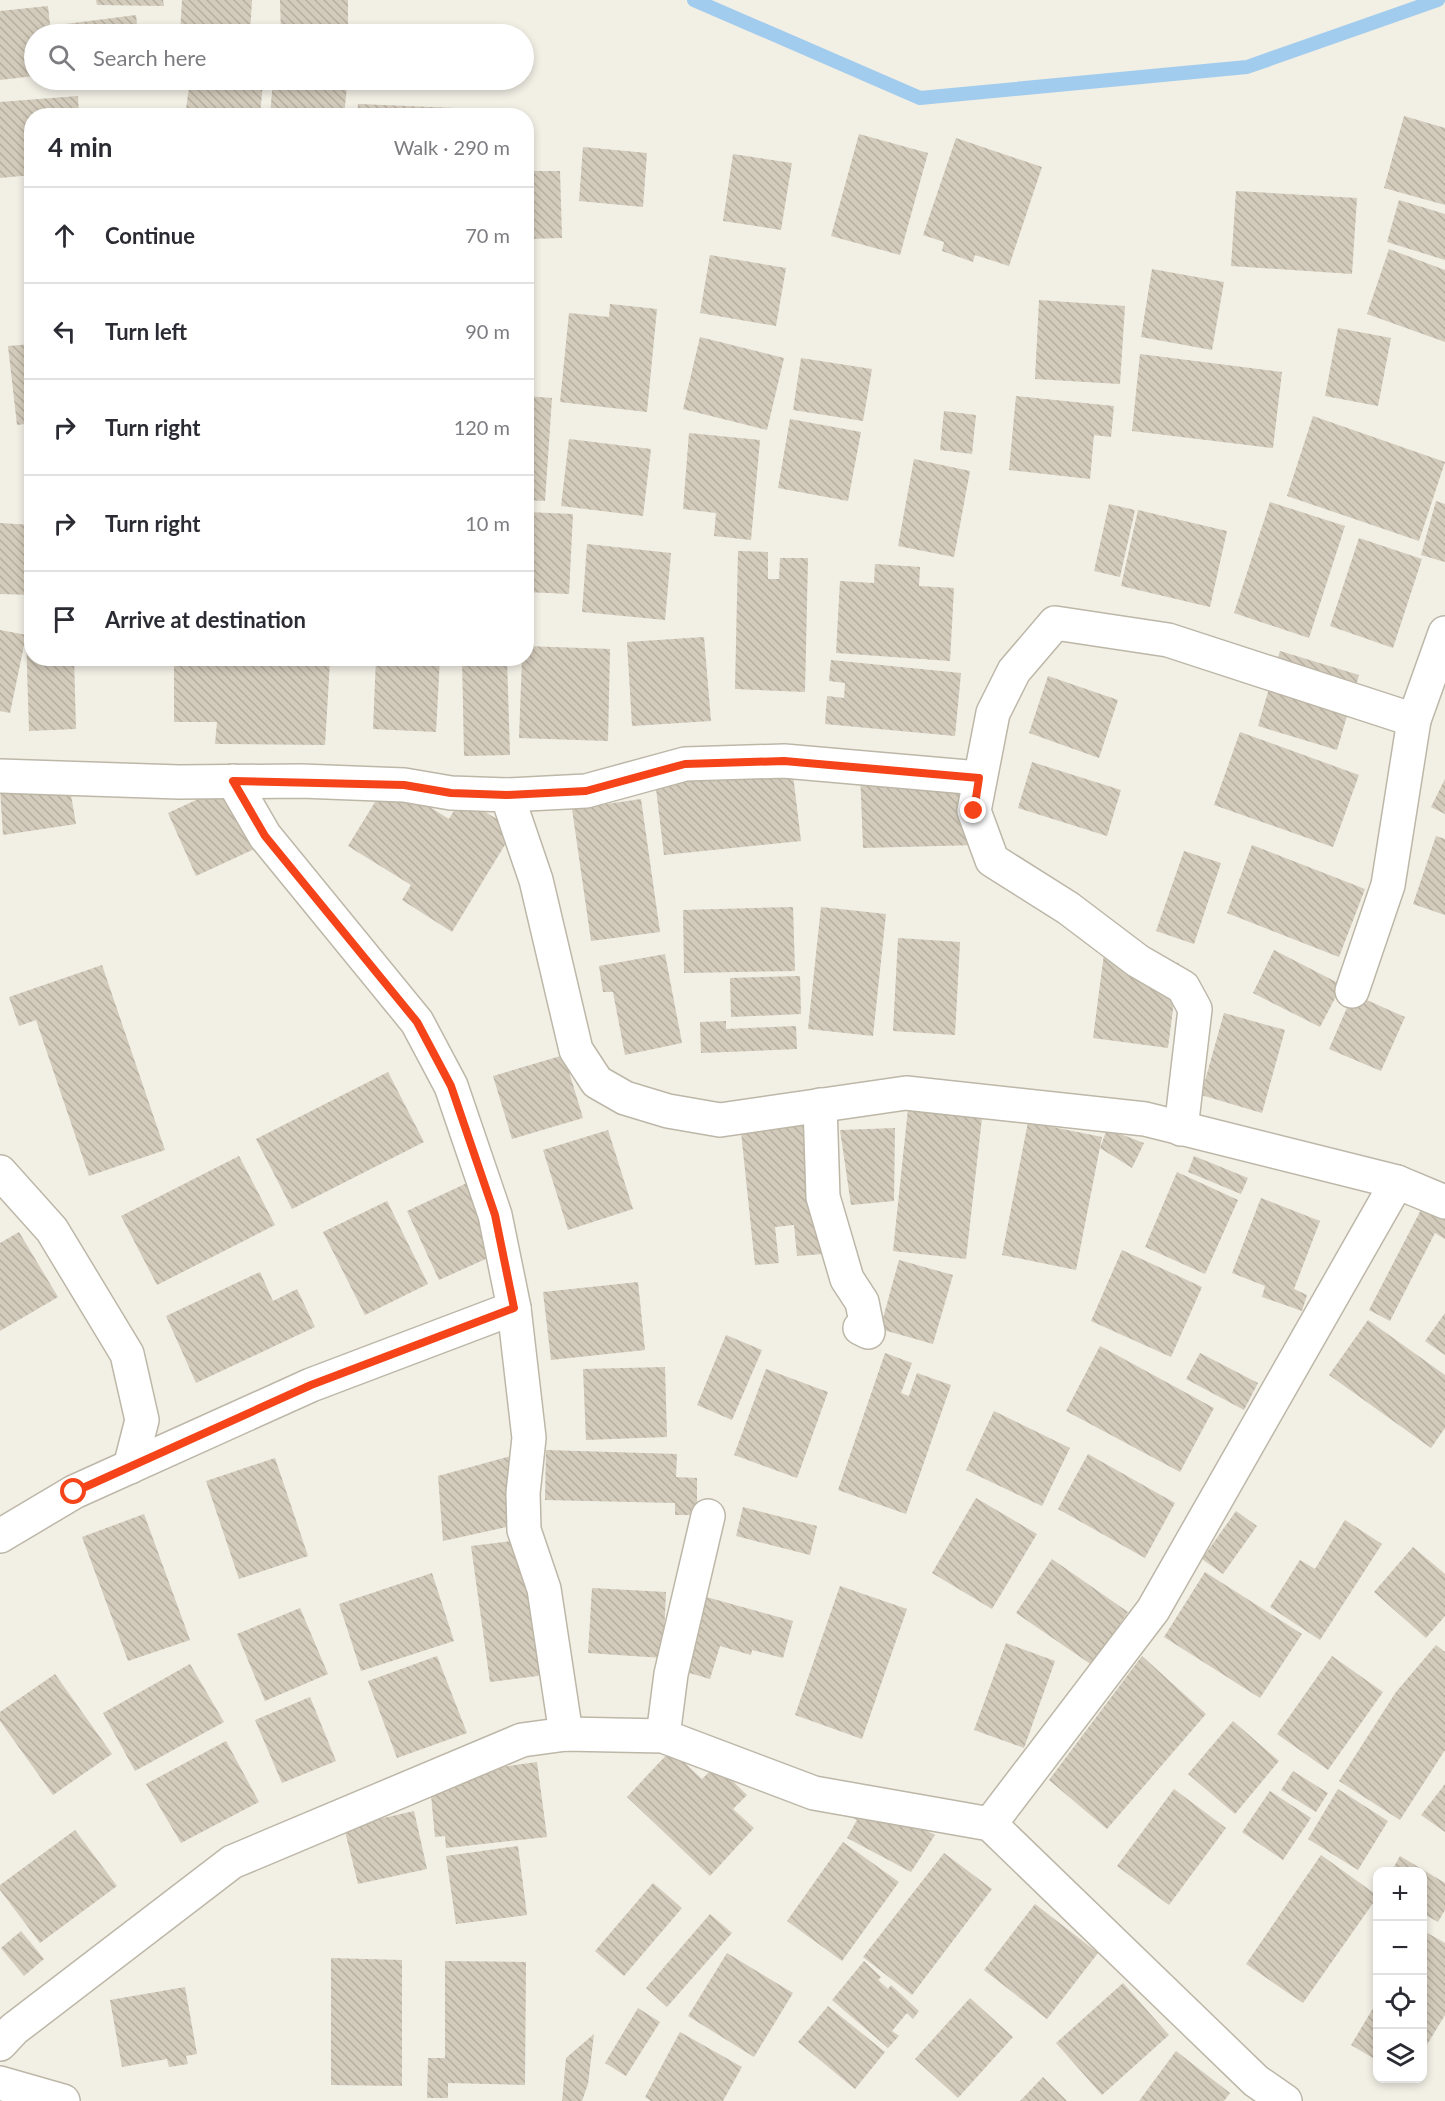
<!DOCTYPE html>
<html lang="en">
<head>
<meta charset="utf-8">
<style>
  :root { --surface:#fff; --page:#f2f2f3; --text:#2b2b33; --muted:#7c7c81; --line:#e1e1e2 }
  body { margin:0; font-family:Lato,sans-serif; background:var(--page); color:var(--text) }
  .controls { position:absolute; right:18px; bottom:18px; display:grid; overflow:hidden; border-radius:12px; box-shadow:0 3px 9px #0003 }
  .controls button { width:54px; height:54px; display:grid; place-items:center; padding:0; border:0; border-bottom:2px solid var(--line); background:var(--surface); color:var(--text); font:30px sans-serif }
  .stop { position:absolute; width:18px; height:18px; margin:-14px; border:4px solid #f54419; border-radius:50%; background:#fff }
  .stop.end { background:#f54419; border-color:#fff; box-shadow:0 2px 6px #0008 }
  .list { margin:0; padding:0; list-style:none }
  h2 { display:flex; justify-content:space-between; align-items:center; height:78px; margin:0; padding:0 24px; font-size:26px }
  h2 small { font-size:20px; font-weight:400; color:var(--muted) }
  .list li { display:grid; grid-template-columns:39px 1fr auto; gap:18px; align-items:center; box-sizing:border-box; height:96px; padding:0 24px; border-top:2px solid var(--line) }
  .list b { display:block; font-size:22px; white-space:nowrap }
  .list em { font-size:20px; font-style:normal; color:var(--muted) }
  .icon { flex:none; width:33px; height:33px; fill:none; stroke:currentColor; stroke-width:2; stroke-linecap:round; stroke-linejoin:round }
  .map { position:relative; flex:none; width:1445px; height:2101px; overflow:hidden }
  .search { position:absolute; background:var(--surface); box-shadow:0 3px 9px #0003; left:24px; top:24px; width:510px; height:66px; display:flex; align-items:center; gap:15px; box-sizing:border-box; padding:0 21px; border-radius:33px; color:var(--muted); font-size:22px }
  .panel { position:absolute; background:var(--surface); box-shadow:0 3px 9px #0003; left:24px; top:108px; width:510px; height:558px; border-radius:24px }
  .map>svg:first-child { display:block }
  .lines { fill:none; stroke-linecap:round; stroke-linejoin:round }
  .stream { stroke:#a2ccee; stroke-width:14 }
  .building { fill:url(#building-back-hatch) }
  .minor-casing { stroke:#bdb7a8; stroke-width:36 }
  .minor { stroke:#fff; stroke-width:33 }
  .route { stroke:#f54419; stroke-width:8 }
</style>
</head>
<body>
<div class="map">
<svg width="1445" height="2101" viewBox="0 0 1445 2101">
  <defs>
    <pattern id="building-back-hatch" width="6" height="6" patternUnits="userSpaceOnUse" patternTransform="scale(1.5)"><rect width="6" height="6" fill="#d3cbbb"/><path d="M-1 5l2 2M0 0l6 6M5-1l2 2" fill="none" stroke="#b6afa1"/></pattern>
  </defs>
  <rect width="100%" height="100%" fill="#f2efe5"/>
  <g class="lines">
    <polyline class="stream" points="694,0 920,98 1247,67 1438,0"/>
  </g>
  <g class="building">
    <polygon points="96,0 163,0 164,6 97,5"/>
    <polygon points="182,0 252,0 250,34 180,34"/>
    <polygon points="280,0 348,0 348,34 281,34"/>
    <polygon points="48,6 51,34 34,34 34,76 0,80 0,11"/>
    <polygon points="136,15 138,34 59,34 58,25"/>
    <polygon points="64,80 95,80 95,81 65,85"/>
    <polygon points="190,80 263,82 260,116 185,116"/>
    <polygon points="273,80 347,86 344,116 270,116"/>
    <polygon points="78,96 79,116 32,116 32,175 0,178 0,102"/>
    <polygon points="358,104 455,108 455,116 357,116"/>
    <polygon points="1404,116 1445,128 1445,205 1384,188"/>
    <polygon points="859,134 928,153 900,255 831,236"/>
    <polygon points="956,138 1042,167 1009,266 975,255 973,262 942,251 944,242 923,235"/>
    <polygon points="583,147 647,153 643,207 579,201"/>
    <polygon points="733,154 792,163 781,230 723,221"/>
    <polygon points="526,171 560,171 562,238 526,239"/>
    <polygon points="1236,191 1357,198 1352,274 1231,266"/>
    <polygon points="1399,200 1445,214 1445,260 1387,242"/>
    <polygon points="1389,249 1445,270 1445,342 1367,314"/>
    <polygon points="710,255 786,268 776,326 700,313"/>
    <polygon points="1152,269 1224,282 1212,350 1141,337"/>
    <polygon points="1039,300 1125,306 1120,384 1035,379"/>
    <polygon points="610,304 657,309 647,412 560,402 569,313 609,317"/>
    <polygon points="1338,328 1391,338 1378,406 1325,396"/>
    <polygon points="700,337 784,358 767,430 683,409"/>
    <polygon points="32,344 32,423 17,425 8,346"/>
    <polygon points="1140,354 1282,372 1273,448 1132,431"/>
    <polygon points="801,358 872,369 863,421 793,410"/>
    <polygon points="526,396 552,398 545,501 526,500"/>
    <polygon points="1016,396 1114,406 1111,437 1094,435 1090,479 1009,470"/>
    <polygon points="944,411 976,415 972,454 940,450"/>
    <polygon points="1313,416 1445,462 1419,541 1287,496"/>
    <polygon points="790,419 861,432 848,501 778,488"/>
    <polygon points="689,433 760,440 751,540 714,536 716,513 683,509"/>
    <polygon points="27,437 32,437 32,475 30,475"/>
    <polygon points="569,439 651,449 643,516 561,506"/>
    <polygon points="914,459 970,471 954,557 898,546"/>
    <polygon points="1436,501 1445,504 1445,562 1421,555"/>
    <polygon points="1270,502 1345,526 1309,638 1234,613"/>
    <polygon points="1109,504 1135,510 1120,577 1094,571"/>
    <polygon points="1138,510 1227,531 1210,607 1121,586"/>
    <polygon points="526,512 573,514 569,594 526,592"/>
    <polygon points="0,523 32,525 32,595 0,594"/>
    <polygon points="1359,538 1422,559 1393,648 1330,626"/>
    <polygon points="587,544 671,553 665,620 582,612"/>
    <polygon points="738,551 768,552 768,579 779,579 780,558 808,558 805,692 735,689"/>
    <polygon points="875,564 920,567 919,586 954,588 950,661 836,653 840,581 874,583"/>
    <polygon points="0,630 32,636 32,658 74,658 76,729 29,731 26,636 10,713 0,711"/>
    <polygon points="704,637 711,721 632,726 627,642"/>
    <polygon points="526,646 610,649 608,741 519,738 522,658 526,658"/>
    <polygon points="1280,651 1359,675 1337,750 1258,726"/>
    <polygon points="174,658 330,661 325,745 215,744 217,722 174,722"/>
    <polygon points="376,658 440,658 436,732 373,729"/>
    <polygon points="462,658 507,658 510,755 464,756"/>
    <polygon points="831,660 961,673 955,736 825,724 827,696 844,698 845,683 829,681"/>
    <polygon points="1048,676 1118,700 1099,758 1029,733"/>
    <polygon points="1240,732 1359,775 1333,847 1214,805"/>
    <polygon points="791,758 801,841 664,855 654,772"/>
    <polygon points="1032,762 1121,790 1107,836 1018,808"/>
    <polygon points="975,767 977,845 863,848 860,770"/>
    <polygon points="68,778 76,824 3,835 0,788"/>
    <polygon points="1445,779 1445,814 1431,807"/>
    <polygon points="388,781 449,819 462,797 514,830 452,932 402,900 411,885 348,846"/>
    <polygon points="233,783 261,846 196,876 168,813"/>
    <polygon points="641,799 660,932 591,941 572,809"/>
    <polygon points="1436,836 1445,839 1445,915 1413,904"/>
    <polygon points="1252,845 1365,889 1339,957 1227,913"/>
    <polygon points="1184,851 1221,863 1194,944 1156,931"/>
    <polygon points="793,907 795,971 684,973 683,910"/>
    <polygon points="821,907 886,914 873,1036 808,1029"/>
    <polygon points="898,938 960,942 955,1035 893,1031"/>
    <polygon points="1274,950 1342,985 1320,1027 1253,993"/>
    <polygon points="665,954 682,1043 625,1055 613,992 603,992 599,966"/>
    <polygon points="1104,954 1179,963 1168,1048 1093,1038"/>
    <polygon points="102,965 165,1150 89,1176 36,1020 19,1026 9,997"/>
    <polygon points="800,976 801,1014 731,1017 730,978"/>
    <polygon points="1353,994 1405,1017 1381,1071 1329,1049"/>
    <polygon points="1224,1013 1285,1030 1262,1113 1201,1095"/>
    <polygon points="726,1021 726,1029 796,1026 797,1049 701,1053 700,1022"/>
    <polygon points="564,1055 583,1118 512,1139 493,1076"/>
    <polygon points="388,1072 424,1142 292,1209 256,1139"/>
    <polygon points="908,1109 982,1118 966,1259 893,1251"/>
    <polygon points="1028,1122 1102,1137 1076,1270 1002,1255"/>
    <polygon points="809,1125 823,1254 797,1256 794,1225 775,1227 779,1263 755,1265 741,1132"/>
    <polygon points="895,1128 894,1201 851,1205 840,1130"/>
    <polygon points="1107,1129 1144,1143 1132,1168 1100,1148"/>
    <polygon points="608,1130 633,1209 568,1230 543,1150"/>
    <polygon points="239,1156 275,1225 157,1285 121,1216"/>
    <polygon points="1194,1156 1248,1178 1241,1194 1188,1172"/>
    <polygon points="1177,1172 1238,1200 1205,1274 1145,1247"/>
    <polygon points="467,1183 499,1253 439,1280 407,1211"/>
    <polygon points="1261,1198 1320,1221 1294,1289 1307,1295 1302,1311 1262,1297 1265,1286 1232,1273"/>
    <polygon points="387,1201 428,1284 365,1315 323,1232"/>
    <polygon points="1425,1202 1445,1212 1445,1239 1435,1233 1390,1321 1369,1310"/>
    <polygon points="19,1232 58,1297 0,1331 0,1243"/>
    <polygon points="1122,1250 1202,1287 1171,1357 1091,1321"/>
    <polygon points="899,1260 953,1275 933,1344 880,1329"/>
    <polygon points="260,1272 273,1301 297,1289 315,1327 196,1383 166,1316"/>
    <polygon points="638,1282 645,1350 551,1360 543,1292"/>
    <polygon points="1445,1313 1445,1355 1425,1341"/>
    <polygon points="1368,1320 1445,1375 1445,1428 1431,1448 1329,1375"/>
    <polygon points="726,1335 762,1350 732,1420 697,1405"/>
    <polygon points="1100,1346 1214,1408 1180,1472 1066,1411"/>
    <polygon points="885,1353 912,1363 901,1393 909,1396 917,1373 951,1385 906,1514 838,1490"/>
    <polygon points="1200,1353 1258,1383 1244,1410 1186,1379"/>
    <polygon points="665,1367 667,1437 586,1440 583,1369"/>
    <polygon points="766,1369 828,1392 797,1478 734,1455"/>
    <polygon points="994,1411 1070,1448 1042,1506 966,1470"/>
    <polygon points="546,1450 677,1454 676,1477 697,1478 697,1515 675,1515 675,1503 545,1500"/>
    <polygon points="1088,1454 1175,1503 1145,1558 1058,1509"/>
    <polygon points="515,1455 530,1522 443,1541 438,1476"/>
    <polygon points="275,1458 308,1556 239,1579 206,1481"/>
    <polygon points="976,1498 1037,1534 992,1609 932,1573"/>
    <polygon points="743,1507 817,1526 810,1555 736,1536"/>
    <polygon points="1236,1511 1257,1526 1223,1574 1202,1559"/>
    <polygon points="144,1514 190,1640 128,1661 82,1537"/>
    <polygon points="1345,1520 1382,1544 1320,1640 1270,1607 1300,1560 1315,1569"/>
    <polygon points="543,1537 561,1673 490,1682 471,1546"/>
    <polygon points="1413,1547 1445,1574 1445,1616 1426,1638 1374,1592"/>
    <polygon points="1052,1559 1128,1612 1092,1665 1016,1613"/>
    <polygon points="1205,1572 1302,1634 1260,1698 1164,1637"/>
    <polygon points="432,1573 454,1641 361,1671 339,1604"/>
    <polygon points="840,1586 907,1609 862,1739 795,1715"/>
    <polygon points="592,1588 666,1592 663,1658 588,1653"/>
    <polygon points="699,1595 793,1621 783,1658 752,1650 751,1655 720,1646 710,1679 679,1670"/>
    <polygon points="300,1608 328,1674 265,1701 237,1634"/>
    <polygon points="1006,1643 1055,1661 1024,1748 974,1730"/>
    <polygon points="1436,1645 1445,1652 1445,1750 1400,1820 1339,1781 1396,1692"/>
    <polygon points="437,1656 467,1733 397,1758 368,1681"/>
    <polygon points="1142,1656 1206,1714 1107,1829 1049,1780"/>
    <polygon points="1332,1656 1383,1692 1328,1770 1277,1734"/>
    <polygon points="190,1664 224,1722 135,1771 103,1713"/>
    <polygon points="55,1674 112,1754 53,1795 0,1721 0,1712"/>
    <polygon points="310,1697 336,1761 282,1783 255,1720"/>
    <polygon points="1233,1721 1279,1761 1235,1814 1188,1774"/>
    <polygon points="226,1741 259,1802 181,1843 146,1784"/>
    <polygon points="671,1750 702,1779 716,1765 747,1795 733,1809 754,1828 710,1876 627,1797"/>
    <polygon points="537,1762 547,1837 446,1848 445,1836 435,1837 430,1784 471,1771"/>
    <polygon points="1293,1771 1328,1793 1316,1812 1281,1790"/>
    <polygon points="1445,1784 1445,1832 1421,1815"/>
    <polygon points="1174,1789 1226,1828 1169,1905 1117,1866"/>
    <polygon points="1338,1789 1388,1821 1358,1870 1308,1839"/>
    <polygon points="1270,1791 1311,1818 1283,1860 1242,1832"/>
    <polygon points="855,1795 935,1835 911,1872 847,1838 857,1820 845,1814"/>
    <polygon points="414,1811 427,1869 358,1884 344,1827"/>
    <polygon points="75,1830 117,1886 40,1943 0,1890 0,1885"/>
    <polygon points="843,1842 899,1882 842,1961 787,1921"/>
    <polygon points="518,1846 527,1915 456,1924 446,1856"/>
    <polygon points="944,1853 992,1889 912,1995 863,1957"/>
    <polygon points="1321,1855 1378,1896 1303,2003 1246,1964"/>
    <polygon points="1400,1856 1445,1883 1445,1910 1438,1922 1422,1913 1422,1872 1391,1872"/>
    <polygon points="653,1883 682,1908 624,1976 595,1951"/>
    <polygon points="1035,1904 1098,1953 1047,2019 984,1970"/>
    <polygon points="710,1914 732,1933 667,2007 646,1988"/>
    <polygon points="1422,1930 1445,1943 1445,2015 1422,2053"/>
    <polygon points="21,1931 44,1959 24,1976 1,1948"/>
    <polygon points="727,1953 793,1993 754,2057 688,2016"/>
    <polygon points="331,1958 402,1960 402,2086 331,2085"/>
    <polygon points="445,1961 526,1962 525,2085 448,2083 448,2098 427,2098 428,2058 445,2058"/>
    <polygon points="864,1961 881,1977 878,1980 888,1989 891,1985 919,2011 913,2019 907,2013 892,2031 899,2036 888,2048 832,2000"/>
    <polygon points="1123,1983 1169,2035 1102,2095 1056,2043"/>
    <polygon points="185,1987 197,2054 186,2056 188,2064 169,2067 167,2059 122,2067 110,2000"/>
    <polygon points="970,1998 1013,2037 958,2098 915,2059"/>
    <polygon points="1378,2000 1378,2061 1351,2045"/>
    <polygon points="828,2006 885,2052 855,2089 798,2042"/>
    <polygon points="638,2008 660,2022 626,2076 605,2063"/>
    <polygon points="680,2032 742,2067 723,2101 651,2101 645,2097"/>
    <polygon points="594,2034 588,2084 582,2101 562,2101 566,2058"/>
    <polygon points="1176,2051 1230,2093 1224,2101 1139,2101"/>
    <polygon points="1043,2077 1067,2101 1020,2101"/>
  </g>
  <g class="lines">
    <defs>
      <g id="minor">
        <polyline points="0,776 179,782 301,781 404,785 451,793 507,795 586,791 685,764 784,761 979,778"/>
        <polyline points="233,781 265,836 417,1022 451,1086 495,1215 514,1308 529,1438 523,1493 524,1530 544,1589 566,1734"/>
        <polyline points="507,795 536,880 576,1050 597,1082 625,1098 668,1111 720,1120 906,1093 1145,1119 1397,1182 1445,1202"/>
        <polyline points="1352,991 1388,885 1414,720 1445,633"/>
        <polyline points="820,1105 823,1197 847,1279 862,1302 868,1332 860,1328"/>
        <polyline points="1181,1129 1195,1009 1183,987 1138,961 1068,908 992,860 974,811 993,713 1014,671 1055,623 1168,640 1414,720"/>
        <polyline points="0,1172 52,1230 127,1354 142,1420 130,1467"/>
        <polyline points="0,1536 74,1492 311,1385 514,1308"/>
        <polyline points="663,1736 671,1674 708,1516"/>
        <polyline points="990,1824 1153,1610 1397,1182"/>
        <polyline points="0,2044 14,2029 232,1862 522,1740 566,1734 663,1736 814,1793 990,1824 1256,2081 1285,2101"/>
        <polyline points="0,2083 63,2101"/>
      </g>
    </defs>
    <use href="#minor" class="minor-casing"/>
    <use href="#minor" class="minor"/>
  </g>
  <g class="lines">
    <polyline class="route" points="74,1492 311,1385 514,1308 495,1215 451,1086 417,1022 265,836 233,781 404,785 451,793 507,795 586,791 685,764 784,761 979,778 974,811"/>
  </g>
</svg>
<div class="controls">
<button>+</button>
<button>−</button>
<button><svg class="icon" aria-label="locate" viewBox="0 0 24 24"><circle cx="12" cy="12" r="6"/><path d="M12 2v4M12 18v4M2 12h4M18 12h4"/></svg></button>
<button><svg class="icon" aria-label="layers" viewBox="0 0 24 24"><path d="M12 4l9 5-9 5-9-5zM3 14l9 5 9-5"/></svg></button>
</div>
<div class="stop" style="left:74px;top:1492px"></div>
<div class="stop end" style="left:974px;top:811px"></div>
<div class="search"><svg class="icon" aria-label="search" viewBox="0 0 24 24"><circle cx="10" cy="10" r="6"/><path d="M15 15l6 6"/></svg>Search here</div>
<section class="panel">
<h2>4 min<small>Walk · 290 m</small></h2>
<ul class="list">
<li><svg class="icon" aria-label="ahead" viewBox="0 0 24 24"><path d="M12 20V5M6 11l6-6 6 6"/></svg><div><b>Continue</b></div><em>70 m</em></li>
<li><svg class="icon" aria-label="left" viewBox="0 0 24 24"><path d="M17 20v-9H6M10 6l-5 5 5 5"/></svg><div><b>Turn left</b></div><em>90 m</em></li>
<li><svg class="icon" aria-label="right" viewBox="0 0 24 24"><path d="M7 20v-9h11M14 6l5 5-5 5"/></svg><div><b>Turn right</b></div><em>120 m</em></li>
<li><svg class="icon" aria-label="right" viewBox="0 0 24 24"><path d="M7 20v-9h11M14 6l5 5-5 5"/></svg><div><b>Turn right</b></div><em>10 m</em></li>
<li><svg class="icon" aria-label="arrive" viewBox="0 0 24 24"><path d="M6 21V4h12l-3 4 3 4H6"/></svg><div><b>Arrive at destination</b></div></li>
</ul>
</section>
</div>
</body>
</html>
